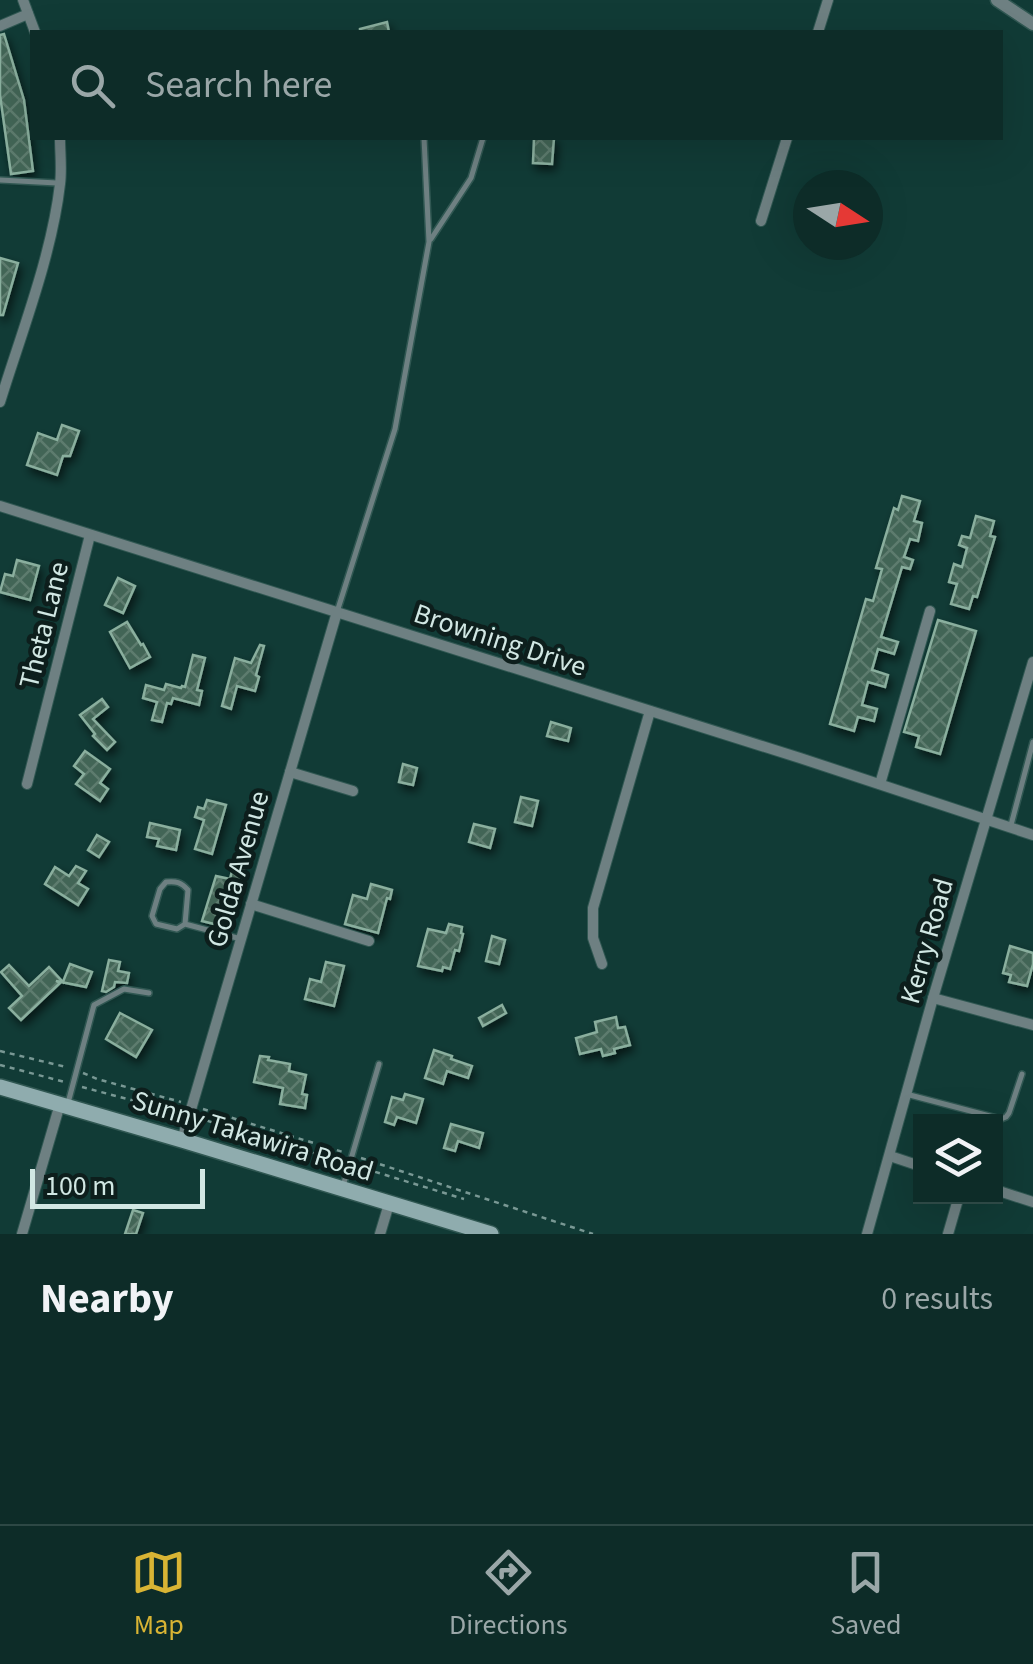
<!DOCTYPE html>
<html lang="en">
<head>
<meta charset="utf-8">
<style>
  :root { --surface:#0d2c28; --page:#163430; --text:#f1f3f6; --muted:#9aa7a8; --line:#2d4845; --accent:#d8b434 }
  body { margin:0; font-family:"Source Sans 3",sans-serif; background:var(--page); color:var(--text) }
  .controls { position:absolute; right:30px; bottom:30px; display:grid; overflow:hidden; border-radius:0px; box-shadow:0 10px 40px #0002 }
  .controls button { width:90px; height:90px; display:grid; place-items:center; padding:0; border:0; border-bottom:2px solid var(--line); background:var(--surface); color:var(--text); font:50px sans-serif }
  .compass { position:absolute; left:793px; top:170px; width:90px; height:90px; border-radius:50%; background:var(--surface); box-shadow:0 10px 40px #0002; rotate:102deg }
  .scale { position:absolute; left:30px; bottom:25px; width:175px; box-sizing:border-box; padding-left:10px; border:5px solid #d1e7e3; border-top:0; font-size:28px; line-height:35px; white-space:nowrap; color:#d1e7e3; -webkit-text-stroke:8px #0d1e1c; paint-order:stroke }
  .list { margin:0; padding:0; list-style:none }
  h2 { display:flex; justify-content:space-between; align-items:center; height:130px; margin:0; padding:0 40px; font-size:42px }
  h2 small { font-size:32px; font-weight:400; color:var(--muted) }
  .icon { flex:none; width:55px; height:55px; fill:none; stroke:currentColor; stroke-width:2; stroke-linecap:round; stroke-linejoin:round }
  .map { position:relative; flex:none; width:1033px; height:1234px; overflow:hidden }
  .search { position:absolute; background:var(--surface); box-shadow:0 10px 40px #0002; left:30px; right:30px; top:30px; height:110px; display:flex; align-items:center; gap:25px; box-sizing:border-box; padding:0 35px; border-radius:0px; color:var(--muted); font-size:38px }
  .sheet { height:290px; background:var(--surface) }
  nav { display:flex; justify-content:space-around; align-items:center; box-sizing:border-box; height:140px; border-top:2px solid var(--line); background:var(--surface); font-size:28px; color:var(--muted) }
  nav a { display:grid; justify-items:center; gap:5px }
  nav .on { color:var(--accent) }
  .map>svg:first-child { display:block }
  .building { fill:url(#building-cross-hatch); stroke:#8aaf9e; stroke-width:2.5; filter:url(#shadow) }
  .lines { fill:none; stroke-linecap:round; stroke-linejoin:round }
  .service-casing { stroke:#305752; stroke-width:8 }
  .minor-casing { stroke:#305752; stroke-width:12 }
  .tertiary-casing { stroke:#305752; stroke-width:15 }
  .secondary-casing { stroke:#305752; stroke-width:18 }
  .path { stroke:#799894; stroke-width:2.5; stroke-dasharray:5 5; stroke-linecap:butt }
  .service { stroke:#6e8082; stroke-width:5 }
  .minor { stroke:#6e8082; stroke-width:10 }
  .tertiary { stroke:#6e8082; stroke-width:12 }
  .secondary { stroke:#8facae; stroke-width:15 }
  .labels { text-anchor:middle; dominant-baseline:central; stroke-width:9; stroke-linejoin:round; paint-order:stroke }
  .street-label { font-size:28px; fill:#d1e7e3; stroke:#0d1e1c }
</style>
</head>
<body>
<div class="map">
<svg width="1033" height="1234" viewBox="0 0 1033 1234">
  <defs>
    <pattern id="building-cross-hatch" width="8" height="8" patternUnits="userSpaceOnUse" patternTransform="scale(2.5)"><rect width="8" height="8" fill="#436556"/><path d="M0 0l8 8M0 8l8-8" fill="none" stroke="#5d7b6e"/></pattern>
    <filter id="shadow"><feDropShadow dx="3" dy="5.5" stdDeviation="5" flood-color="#0009"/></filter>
  </defs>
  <rect width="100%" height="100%" fill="#113b36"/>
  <g class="building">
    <polygon points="387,22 389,32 360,32 360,29"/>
    <polygon points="4,34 24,100 33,171 11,174 0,95 0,35"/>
    <polygon points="534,138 554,138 552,164 533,163"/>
    <polygon points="0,258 18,263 3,315 0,315"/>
    <polygon points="62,425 79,431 70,456 63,456 57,475 27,465 38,433 57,440"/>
    <polygon points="902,496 920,501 914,521 922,523 918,541 910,539 904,557 913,560 910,569 902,567 881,637 898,642 894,654 878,649 872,670 888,675 885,687 868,682 862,705 877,709 874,721 858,717 854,731 830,724 866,599 873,601 882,569 876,568 894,508 898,510"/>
    <polygon points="976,516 994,521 990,536 995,537 977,597 973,596 969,609 951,604 957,584 949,582 954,564 962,567 967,548 959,545 962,536 970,538"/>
    <polygon points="17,560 39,566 30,600 0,592 5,574 13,576"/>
    <polygon points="118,578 135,586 123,613 105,605"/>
    <polygon points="938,620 976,631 940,754 916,747 919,736 904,732"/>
    <polygon points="127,622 141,645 143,644 150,657 130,668 110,632"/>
    <polygon points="260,645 264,646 256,675 259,677 255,691 237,686 231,709 222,706 235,658 251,663"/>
    <polygon points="193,655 205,658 197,690 202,691 199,705 173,698 171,704 167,703 162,722 152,720 157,702 143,698 146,685 164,690 166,684 181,688 182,686 185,687"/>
    <polygon points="102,699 108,707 93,719 115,742 107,750 93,736 95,734 80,715"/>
    <polygon points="551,722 571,728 568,741 547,736"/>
    <polygon points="85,751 110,769 100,783 108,789 100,801 76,784 84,774 74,766"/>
    <polygon points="403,764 417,768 413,785 399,782"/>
    <polygon points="521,797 538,801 532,826 515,822"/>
    <polygon points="207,800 226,805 212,854 195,849 204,820 195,817 198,807 204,809"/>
    <polygon points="150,823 180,830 176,850 157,846 159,839 147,837"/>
    <polygon points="474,824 495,829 490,848 469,842"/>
    <polygon points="97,835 109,842 99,857 88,850"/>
    <polygon points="76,866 86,871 78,883 88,889 78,905 45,884 55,867 69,876"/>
    <polygon points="233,867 244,870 235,907 223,904 218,925 202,921 216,876 230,879"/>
    <polygon points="371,884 392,890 390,899 387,898 378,933 345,924 353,895 367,899"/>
    <polygon points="449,924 462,927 461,933 463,934 459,951 455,950 450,969 443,967 442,971 418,966 428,929 446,933"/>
    <polygon points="492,936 505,940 499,964 486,961"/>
    <polygon points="1010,946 1033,953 1033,964 1027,986 1009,982 1011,975 1003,973"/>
    <polygon points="109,960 120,962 118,971 129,973 127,983 115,982 114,987 106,992 102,991"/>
    <polygon points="326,962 344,966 334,1006 305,999 310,979 321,982"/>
    <polygon points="70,964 92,972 86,987 56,981 60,983 21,1020 9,1008 22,996 1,972 9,965 29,986 49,967 63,982"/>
    <polygon points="502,1005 506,1013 483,1026 479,1018"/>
    <polygon points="120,1013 152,1030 136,1057 106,1039"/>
    <polygon points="616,1017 618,1028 625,1027 630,1045 614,1049 615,1053 603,1056 601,1049 580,1054 576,1038 597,1032 595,1022"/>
    <polygon points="434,1050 452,1056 451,1059 472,1066 468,1078 447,1071 443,1084 425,1078"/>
    <polygon points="260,1056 269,1057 268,1060 290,1064 289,1071 306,1075 302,1094 307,1095 305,1108 280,1104 283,1088 254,1082"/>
    <polygon points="405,1094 423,1099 416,1123 397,1117 394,1125 385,1122 392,1097 403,1100"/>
    <polygon points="451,1124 483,1133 479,1148 458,1141 455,1151 444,1148"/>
    <polygon points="133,1210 143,1213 136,1234 125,1234"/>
  </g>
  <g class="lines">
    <defs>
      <g id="service">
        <polyline points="0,180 57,183"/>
        <polyline points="431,239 471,178 483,138"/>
        <polyline points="337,612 395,429 429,242 424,138"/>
        <polyline points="1011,825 1033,742"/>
        <path d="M185 924 188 890C181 882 176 881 166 882L160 889 152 916 156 924 177 929 185 924 241 939"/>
        <polyline points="906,1094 1001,1119 1006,1117 1009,1113 1022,1074"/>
        <polyline points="68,1103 94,1005 124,989 149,993"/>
        <polyline points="343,1186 379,1064"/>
      </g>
      <g id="minor">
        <polyline points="23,0 35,32"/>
        <polyline points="0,26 28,14"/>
        <polyline points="818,32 828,0"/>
        <polyline points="761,221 787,138"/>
        <path d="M0 402C21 334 52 255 60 184 62 169 60 153 60 138"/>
        <polyline points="0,506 800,758 1033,835"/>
        <polyline points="290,772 353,791"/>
        <polyline points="27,784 90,535"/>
        <polyline points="880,784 930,611"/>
        <polyline points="251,904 369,941"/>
        <polyline points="602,964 593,938 593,908 650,711"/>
        <polyline points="933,998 1033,1025"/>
        <polyline points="182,1140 337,612"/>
        <polyline points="890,1156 920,1166"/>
        <polyline points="996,1190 1033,1202"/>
        <polyline points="22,1234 60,1104"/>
        <polyline points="380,1234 389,1204"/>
        <polyline points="867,1234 933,998 1033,662"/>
        <polyline points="948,1234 959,1196"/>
      </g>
      <polyline id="tertiary" points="997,0 1033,24"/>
      <polyline id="secondary" points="0,1087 182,1140 491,1234"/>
    </defs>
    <use href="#service" class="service-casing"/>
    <use href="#minor" class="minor-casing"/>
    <use href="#tertiary" class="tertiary-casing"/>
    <use href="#secondary" class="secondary-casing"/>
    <g class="path">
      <polyline points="0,1051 66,1067"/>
      <polyline points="0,1065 65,1082"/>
      <polyline points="83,1073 97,1079 181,1102"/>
      <polyline points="82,1087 180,1113"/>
      <polyline points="203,1109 343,1152"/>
      <polyline points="198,1118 343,1162"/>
      <polyline points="361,1158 593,1234"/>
      <polyline points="356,1166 464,1199"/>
    </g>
    <use href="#service" class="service"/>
    <use href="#minor" class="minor"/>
    <use href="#tertiary" class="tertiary"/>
    <use href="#secondary" class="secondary"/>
  </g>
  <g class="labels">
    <g class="street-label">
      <text transform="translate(44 625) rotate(-76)">Theta Lane</text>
      <text transform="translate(500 640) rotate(18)">Browning Drive</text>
      <text transform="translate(238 869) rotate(-74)">Golda Avenue</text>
      <text transform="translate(927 941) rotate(-74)">Kerry Road</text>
      <text transform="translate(253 1136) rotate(17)">Sunny Takawira Road</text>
    </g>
  </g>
</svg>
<div class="controls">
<button><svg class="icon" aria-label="layers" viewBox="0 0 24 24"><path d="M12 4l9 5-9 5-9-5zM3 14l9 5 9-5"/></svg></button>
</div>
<svg class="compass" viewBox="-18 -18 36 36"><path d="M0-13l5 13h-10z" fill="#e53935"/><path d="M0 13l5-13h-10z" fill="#9aa7a8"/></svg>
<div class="scale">100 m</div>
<div class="search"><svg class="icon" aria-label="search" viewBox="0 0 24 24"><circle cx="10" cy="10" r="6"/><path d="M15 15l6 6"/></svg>Search here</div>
</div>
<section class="sheet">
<h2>Nearby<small>0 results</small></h2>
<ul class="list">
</ul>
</section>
<nav>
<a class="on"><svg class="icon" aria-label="map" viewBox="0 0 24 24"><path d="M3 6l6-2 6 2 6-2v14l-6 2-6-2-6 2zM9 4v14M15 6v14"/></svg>Map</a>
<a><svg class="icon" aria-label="directions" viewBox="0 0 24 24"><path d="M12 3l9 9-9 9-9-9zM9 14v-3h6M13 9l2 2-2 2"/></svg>Directions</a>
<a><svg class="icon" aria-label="saved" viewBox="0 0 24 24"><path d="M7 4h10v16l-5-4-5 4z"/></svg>Saved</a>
</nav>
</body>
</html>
